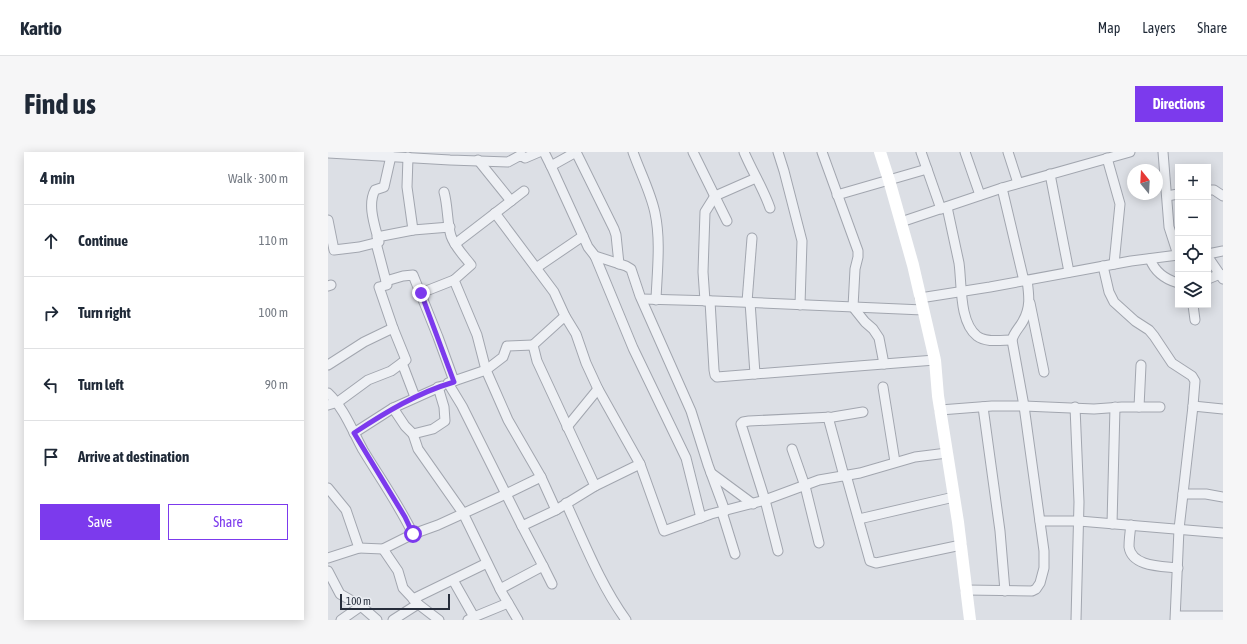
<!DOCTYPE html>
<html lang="en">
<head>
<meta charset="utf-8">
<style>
  :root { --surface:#fff; --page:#f6f6f7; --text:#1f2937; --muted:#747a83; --line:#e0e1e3; --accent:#7c3aed }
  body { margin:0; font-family:"Asap Condensed",sans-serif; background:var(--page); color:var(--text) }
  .controls { position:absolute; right:12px; top:12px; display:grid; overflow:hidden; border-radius:0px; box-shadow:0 2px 10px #0003 }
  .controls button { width:36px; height:36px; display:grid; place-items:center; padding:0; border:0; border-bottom:1px solid var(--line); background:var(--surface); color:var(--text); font:20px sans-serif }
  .compass { position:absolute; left:799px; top:12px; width:36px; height:36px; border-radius:50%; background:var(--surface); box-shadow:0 2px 10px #0003; rotate:342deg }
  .scale { position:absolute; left:12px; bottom:10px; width:110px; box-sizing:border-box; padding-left:4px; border:2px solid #262d3b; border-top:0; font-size:11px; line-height:14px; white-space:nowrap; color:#262d3b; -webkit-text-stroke:3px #ebeef3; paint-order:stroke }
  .stop { position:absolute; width:12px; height:12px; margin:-9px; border:3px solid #7c3aed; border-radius:50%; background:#fff }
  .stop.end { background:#7c3aed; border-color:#fff; box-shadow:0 1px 4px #0008 }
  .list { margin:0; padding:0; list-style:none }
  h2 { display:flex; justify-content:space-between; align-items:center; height:52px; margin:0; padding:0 16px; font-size:17px }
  h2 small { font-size:13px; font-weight:400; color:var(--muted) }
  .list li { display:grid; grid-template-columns:26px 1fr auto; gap:12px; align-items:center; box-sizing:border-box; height:72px; padding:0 16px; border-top:1px solid var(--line) }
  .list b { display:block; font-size:15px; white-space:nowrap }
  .list em { font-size:13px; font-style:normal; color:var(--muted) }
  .actions { display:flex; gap:8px; padding:12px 16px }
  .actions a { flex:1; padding:9px 0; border:1px solid var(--accent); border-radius:0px; text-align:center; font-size:14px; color:var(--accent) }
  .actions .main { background:var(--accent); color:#fff }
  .icon { flex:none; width:22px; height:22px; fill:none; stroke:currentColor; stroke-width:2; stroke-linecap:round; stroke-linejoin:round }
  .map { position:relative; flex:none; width:895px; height:468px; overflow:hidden; border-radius:0px }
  header { display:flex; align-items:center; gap:24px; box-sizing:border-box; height:56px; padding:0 20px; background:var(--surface); border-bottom:1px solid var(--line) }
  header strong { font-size:19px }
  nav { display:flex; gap:22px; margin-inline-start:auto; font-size:14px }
  .intro { display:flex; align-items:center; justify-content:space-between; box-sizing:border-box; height:96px; padding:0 24px }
  h1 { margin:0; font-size:28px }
  .button { padding:10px 18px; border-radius:0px; background:var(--accent); color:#fff; font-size:14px; font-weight:700 }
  main { display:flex; gap:24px; padding:0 24px }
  aside { flex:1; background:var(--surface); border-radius:0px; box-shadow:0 2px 10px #0003 }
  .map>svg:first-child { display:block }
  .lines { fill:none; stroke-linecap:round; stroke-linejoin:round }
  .street-casing { stroke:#a2a6af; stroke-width:11 }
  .street { stroke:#eef0f4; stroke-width:9 }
  .secondary { stroke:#fff; stroke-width:12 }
  .route { stroke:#7c3aed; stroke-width:5 }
</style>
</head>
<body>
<header>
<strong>Kartio</strong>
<nav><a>Map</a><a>Layers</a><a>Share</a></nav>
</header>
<div class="intro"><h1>Find us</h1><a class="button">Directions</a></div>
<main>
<aside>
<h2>4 min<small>Walk · 300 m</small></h2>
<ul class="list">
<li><svg class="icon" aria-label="ahead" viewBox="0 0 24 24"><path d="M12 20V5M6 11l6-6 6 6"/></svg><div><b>Continue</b></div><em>110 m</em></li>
<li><svg class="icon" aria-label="right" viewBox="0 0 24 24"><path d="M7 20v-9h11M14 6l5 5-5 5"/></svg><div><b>Turn right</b></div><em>100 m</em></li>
<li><svg class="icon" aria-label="left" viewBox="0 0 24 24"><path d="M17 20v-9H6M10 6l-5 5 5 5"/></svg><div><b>Turn left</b></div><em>90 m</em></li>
<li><svg class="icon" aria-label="arrive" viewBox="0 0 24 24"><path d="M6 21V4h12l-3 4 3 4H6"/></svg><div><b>Arrive at destination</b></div></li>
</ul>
<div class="actions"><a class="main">Save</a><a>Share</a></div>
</aside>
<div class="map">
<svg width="895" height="468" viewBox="0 0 895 468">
  <rect width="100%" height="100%" fill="#dcdfe5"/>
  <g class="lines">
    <defs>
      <g id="street">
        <polyline points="216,0 223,14 248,0"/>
        <polyline points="248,0 286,77 288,83 291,112"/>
        <path d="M305 0C312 20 323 41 327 61 333 89 329 120 328 148"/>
        <polyline points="365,0 399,69"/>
        <path d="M416 0C424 19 435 36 442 56"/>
        <polyline points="450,0 456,19 474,89 472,153"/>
        <polyline points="494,0 530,99 530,105 527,117 525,155 537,170 545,177 551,186 556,212"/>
        <polyline points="593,0 613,57"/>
        <polyline points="637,0 652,43"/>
        <polyline points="680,0 690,31"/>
        <polyline points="835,0 841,75 850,103"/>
        <polyline points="0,1 122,8 180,10 193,3 197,6 211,0"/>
        <polyline points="80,5 79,35 85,78 122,75"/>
        <polyline points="779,6 792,52 786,112"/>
        <polyline points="150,8 183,49"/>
        <polyline points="223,14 260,95 267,104 298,114 303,117 312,144 363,259 380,313 397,359"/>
        <polyline points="722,22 741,120"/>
        <polyline points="674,36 696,129"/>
        <polyline points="880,38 886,38 895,44"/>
        <path d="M116 40C120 54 119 71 123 84 127 95 136 104 143 113L126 128 149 183 158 218 180 268 213 325 178 342 194 374 228 358 267 334 209 209 205 193 237 164 226 140 167 61"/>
        <polyline points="509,43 599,17"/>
        <polyline points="839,44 850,42"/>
        <path d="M619 55C623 73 627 92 631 111 634 132 631 170 649 184 658 191 674 188 684 188"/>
        <path d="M0 68 6 98 31 95 51 90C47 74 39 53 47 38L56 35 63 4"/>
        <polyline points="573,70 674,36 802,0"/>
        <polyline points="49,85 85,78"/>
        <polyline points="127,92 196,39"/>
        <polyline points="880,102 895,99"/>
        <polyline points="267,104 305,196 358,306 373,366"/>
        <polyline points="880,105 895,127"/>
        <path d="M822 107C827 120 836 127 850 131"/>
        <polyline points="775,114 781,140 786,150 807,169 821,178 826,184 844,211 864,224 867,229 865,254 851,377 847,468"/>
        <polyline points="208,116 255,84"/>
        <polyline points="880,127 892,122"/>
        <polyline points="58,129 75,124 85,123 110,185 126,229"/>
        <polyline points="0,134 3,133"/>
        <polyline points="93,141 126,128"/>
        <polyline points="592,146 662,135 803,109 850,103"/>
        <polyline points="314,147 387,149 595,158"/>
        <polyline points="377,149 375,120 377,60 387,44 428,26"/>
        <polyline points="382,149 386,218 387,223 389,225 607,208"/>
        <polyline points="419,150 424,86"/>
        <polyline points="422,150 427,222"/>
        <polyline points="702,151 716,220"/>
        <polyline points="865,153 867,168"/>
        <polyline points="237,164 248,182 258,211 270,237 312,312 267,334"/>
        <polyline points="74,211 87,245"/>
        <polyline points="0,213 36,190 65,176"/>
        <polyline points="110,235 116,255 117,269 105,277 85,282 90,297 135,361 173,439 190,468"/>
        <polyline points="555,235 567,310"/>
        <path d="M0 241C16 256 24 278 35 298 52 326 71 353 85 382L110 373 178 342 134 254 120 231 158 218 175 205 179 194 205 193"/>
        <polyline points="0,253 10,250 40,228 63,219 78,208 65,176 51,135 59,133 48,91"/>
        <polyline points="865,254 895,257"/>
        <polyline points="655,255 672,379 677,439"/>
        <polyline points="747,255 751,350 748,468"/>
        <polyline points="811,255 813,213"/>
        <polyline points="65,256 77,274 85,282"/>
        <polyline points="612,258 664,254 696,254 766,257 794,255 832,255"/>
        <polyline points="500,265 516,324"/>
        <polyline points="239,275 270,237"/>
        <polyline points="26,281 65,256 114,234"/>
        <polyline points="464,297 477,334 491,391"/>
        <polyline points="312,312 336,379 383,362 437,348 491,328 532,321 587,305 619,301"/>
        <polyline points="383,321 425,352"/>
        <polyline points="518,323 542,409 548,411 633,393"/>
        <polyline points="213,325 228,358"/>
        <polyline points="0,336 18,358 31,396 0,406"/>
        <polyline points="855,342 878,342 895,345"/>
        <path d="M238 351C257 392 272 432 298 468"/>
        <polyline points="394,360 407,402"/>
        <polyline points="531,367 626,345"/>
        <polyline points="712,369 751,369 895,381"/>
        <polyline points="784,372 787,255"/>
        <path d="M803 373C802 380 801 388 801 395 804 415 834 414 850 416"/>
        <polyline points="31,396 55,397 85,382"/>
        <polyline points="55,397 70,419 75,436 90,452 65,468"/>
        <polyline points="450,399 437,348 413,272 415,270 421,269 505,265 535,260"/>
        <polyline points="215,414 224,432"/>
        <polyline points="0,419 12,442 33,454 49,468"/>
        <polyline points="125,428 146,465 140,468"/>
        <polyline points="172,437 215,414 194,374"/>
        <path d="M638 438 704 439 708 437 712 431 716 416V399L696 254 684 188C686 180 692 175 695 169 703 155 701 143 699 128"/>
        <polyline points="85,447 159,411"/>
        <polyline points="90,452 111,468"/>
        <polyline points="848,464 895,464"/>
        <polyline points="146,465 180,451"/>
        <polyline points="13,468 33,454"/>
      </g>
    </defs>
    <use href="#street" class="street-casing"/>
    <use href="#street" class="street"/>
    <polyline class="secondary" points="552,0 561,28 585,113 607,208 610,244 630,370 642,468"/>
  </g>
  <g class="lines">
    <path class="route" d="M85 382 77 365 26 281C58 260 89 241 126 230L93 141"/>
  </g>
</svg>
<div class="controls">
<button>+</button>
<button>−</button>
<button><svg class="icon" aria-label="locate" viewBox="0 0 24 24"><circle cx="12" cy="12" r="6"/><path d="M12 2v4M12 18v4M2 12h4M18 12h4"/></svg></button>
<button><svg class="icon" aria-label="layers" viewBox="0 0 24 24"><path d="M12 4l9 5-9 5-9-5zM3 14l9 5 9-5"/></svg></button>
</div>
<svg class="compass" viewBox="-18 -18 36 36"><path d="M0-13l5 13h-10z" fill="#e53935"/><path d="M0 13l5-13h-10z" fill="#747a83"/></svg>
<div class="scale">100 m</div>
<div class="stop" style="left:85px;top:382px"></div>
<div class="stop end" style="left:93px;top:141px"></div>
</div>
</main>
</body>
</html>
